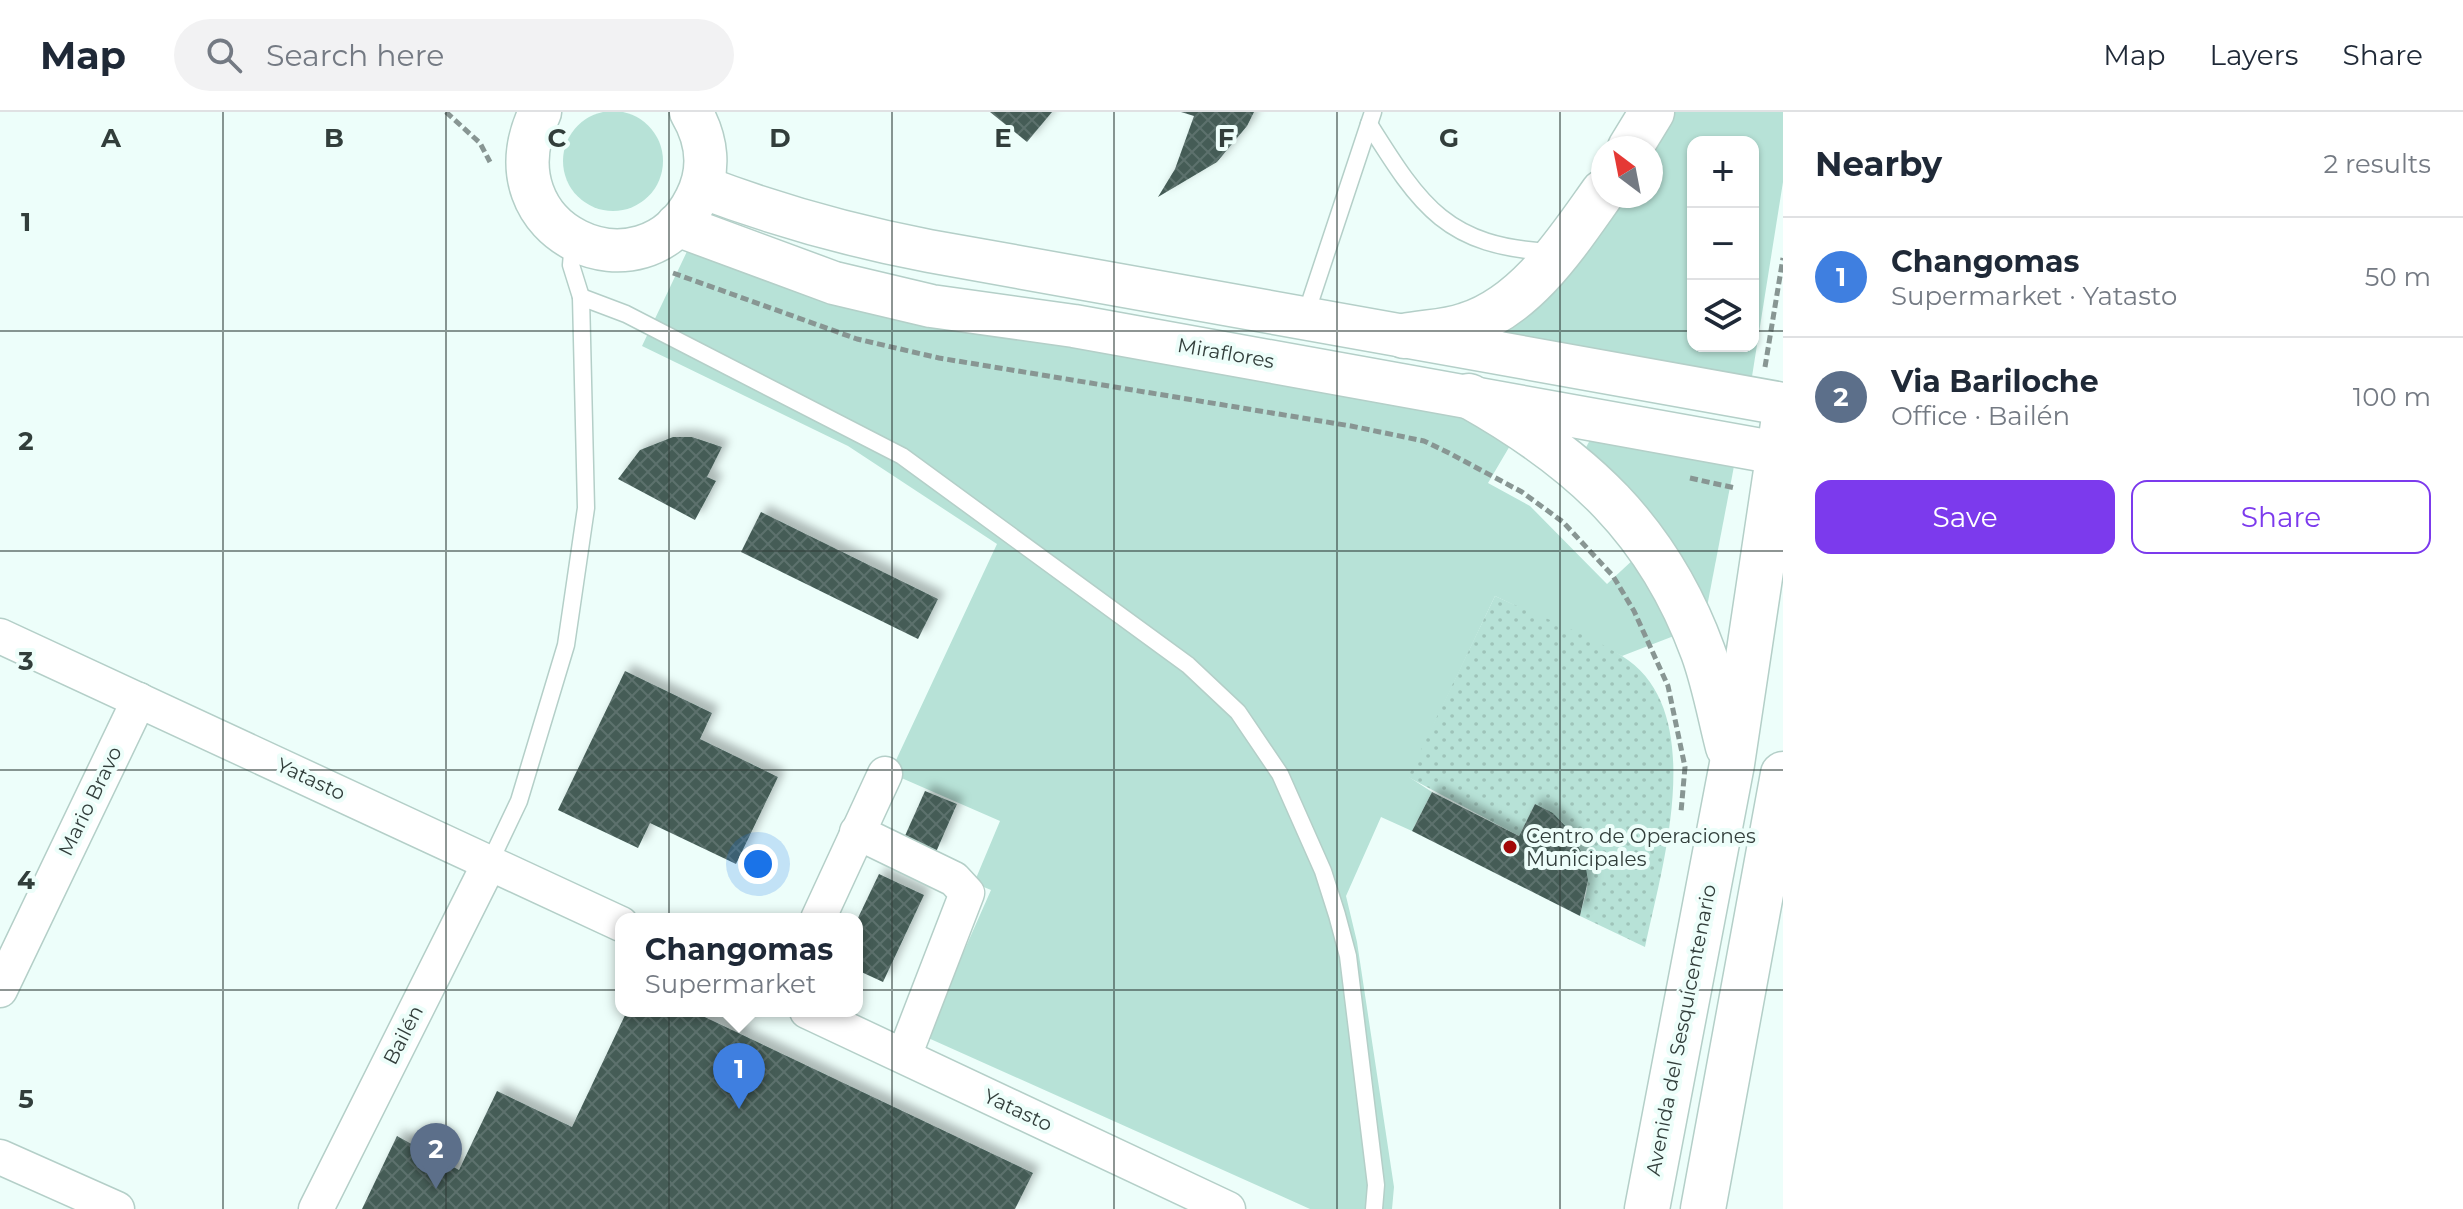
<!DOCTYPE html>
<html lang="en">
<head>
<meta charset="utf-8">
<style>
  :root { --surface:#fff; --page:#f2f2f3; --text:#1f2937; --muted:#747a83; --line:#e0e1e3; --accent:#7c3aed }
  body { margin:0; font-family:Montserrat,sans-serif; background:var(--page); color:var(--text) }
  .controls { position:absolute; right:24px; top:24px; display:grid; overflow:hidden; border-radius:16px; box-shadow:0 2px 6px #0004 }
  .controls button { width:72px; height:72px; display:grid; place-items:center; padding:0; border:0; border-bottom:2px solid var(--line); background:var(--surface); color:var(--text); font:40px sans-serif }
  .compass { position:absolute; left:1591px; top:24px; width:72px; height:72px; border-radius:50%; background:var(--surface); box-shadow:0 2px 6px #0004; rotate:328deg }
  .you { position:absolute; left:758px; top:752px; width:28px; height:28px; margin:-20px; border:6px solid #fff; border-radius:50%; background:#1a73e8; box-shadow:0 0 0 12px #1a73e833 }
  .badge { display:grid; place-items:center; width:52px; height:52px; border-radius:50%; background:var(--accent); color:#fff; font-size:26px; font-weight:700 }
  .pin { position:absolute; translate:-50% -66px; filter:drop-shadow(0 2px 4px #0008) }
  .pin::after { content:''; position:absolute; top:42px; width:28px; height:24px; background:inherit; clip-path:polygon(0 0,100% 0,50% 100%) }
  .popup { position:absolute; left:615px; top:801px; width:248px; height:104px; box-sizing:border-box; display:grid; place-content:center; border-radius:16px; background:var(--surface); filter:drop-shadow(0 2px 6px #0005); font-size:26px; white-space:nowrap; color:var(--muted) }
  .popup b { font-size:30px; color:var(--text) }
  .popup::after { content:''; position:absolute; left:50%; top:100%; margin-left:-16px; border:16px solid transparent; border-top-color:var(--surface) }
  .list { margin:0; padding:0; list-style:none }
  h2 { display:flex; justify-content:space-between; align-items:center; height:104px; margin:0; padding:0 32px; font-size:34px }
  h2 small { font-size:26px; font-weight:400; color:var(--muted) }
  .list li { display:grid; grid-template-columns:52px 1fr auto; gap:24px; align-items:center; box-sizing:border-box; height:120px; padding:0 32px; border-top:2px solid var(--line) }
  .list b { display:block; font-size:30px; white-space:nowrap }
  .list p { margin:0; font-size:26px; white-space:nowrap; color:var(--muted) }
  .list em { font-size:26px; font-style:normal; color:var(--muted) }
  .actions { display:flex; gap:16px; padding:24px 32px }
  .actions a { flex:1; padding:18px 0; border:2px solid var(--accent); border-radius:16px; text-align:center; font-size:28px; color:var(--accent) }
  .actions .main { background:var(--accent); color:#fff }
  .icon { flex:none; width:44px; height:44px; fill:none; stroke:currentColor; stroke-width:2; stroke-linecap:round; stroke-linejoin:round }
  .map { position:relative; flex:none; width:1783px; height:1097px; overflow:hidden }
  header { display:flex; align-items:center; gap:48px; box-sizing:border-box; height:112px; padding:0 40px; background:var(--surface); border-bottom:2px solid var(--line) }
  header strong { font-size:38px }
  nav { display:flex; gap:44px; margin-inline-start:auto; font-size:28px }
  .search { width:560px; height:72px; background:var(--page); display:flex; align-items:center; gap:20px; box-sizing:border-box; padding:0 28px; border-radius:44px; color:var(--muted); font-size:30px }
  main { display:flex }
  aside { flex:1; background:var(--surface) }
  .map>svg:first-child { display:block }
  .grass { fill:#b7e2d7; fill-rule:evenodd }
  .park { fill:url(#park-dots) }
  .building { fill:url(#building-cross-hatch); filter:url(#shadow) }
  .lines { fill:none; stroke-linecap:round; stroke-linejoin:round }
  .service-casing { stroke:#b4cfc8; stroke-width:19 }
  .minor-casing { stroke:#b4cfc8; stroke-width:37 }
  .tertiary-casing { stroke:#b4cfc8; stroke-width:45 }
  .primary-casing { stroke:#b4cfc8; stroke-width:47 }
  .path { stroke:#889693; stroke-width:5; stroke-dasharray:8 4; stroke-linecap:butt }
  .service { stroke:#fff; stroke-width:16 }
  .minor { stroke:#fff; stroke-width:34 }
  .tertiary { stroke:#fff; stroke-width:42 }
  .primary { stroke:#fff; stroke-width:44 }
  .grid { fill:none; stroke:#323e3b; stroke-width:2; stroke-opacity:0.55 }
  .poi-dot { fill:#a20908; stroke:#edfefa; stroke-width:3 }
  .labels { text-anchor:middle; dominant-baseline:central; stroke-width:8; stroke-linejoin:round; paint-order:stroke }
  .street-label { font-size:20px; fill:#323e3b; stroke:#edfefa }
  .poi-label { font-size:20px; fill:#323e3b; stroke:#edfefa; text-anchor:start }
  .grid-label { font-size:26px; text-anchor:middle; font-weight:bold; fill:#323e3b; stroke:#edfefa; stroke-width:8; stroke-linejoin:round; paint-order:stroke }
</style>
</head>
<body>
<header>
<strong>Map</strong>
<div class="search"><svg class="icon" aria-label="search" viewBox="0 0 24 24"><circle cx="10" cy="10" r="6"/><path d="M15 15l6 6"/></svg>Search here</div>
<nav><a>Map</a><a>Layers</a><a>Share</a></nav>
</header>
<main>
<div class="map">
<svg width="1783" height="1097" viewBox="0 0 1783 1097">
  <defs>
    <pattern id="park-dots" width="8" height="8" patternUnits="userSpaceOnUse" patternTransform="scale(2)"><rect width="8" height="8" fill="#b7e2d7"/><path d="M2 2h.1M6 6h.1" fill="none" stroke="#9ec3b9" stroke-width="1.8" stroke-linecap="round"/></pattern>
    <pattern id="building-cross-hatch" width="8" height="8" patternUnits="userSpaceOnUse" patternTransform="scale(2)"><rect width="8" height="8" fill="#445c57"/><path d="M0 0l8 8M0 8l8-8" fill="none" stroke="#5d716d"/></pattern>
    <filter id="shadow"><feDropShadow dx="7" dy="-7" stdDeviation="4" flood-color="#0004"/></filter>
  </defs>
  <rect width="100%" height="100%" fill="#edfefa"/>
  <g class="grass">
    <circle cx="613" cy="49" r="50"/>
    <path d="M1666 0H1783V70L1750 277 1491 232 1493 216C1516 203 1542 191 1561 173 1586 148 1601 113 1618 84H1651V36ZM1693 30H1753V234H1693Z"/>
    <polygon points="691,131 1440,298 1480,314 1511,332 1488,371 1530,394 1607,472 1636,445 1679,522 1622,544 1495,484 1409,665 1432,680 1412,719 1381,705 1346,784 1357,830 1394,1075 1392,1097 1310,1097 926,925 991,778 974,771 1000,709 890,661 997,432 848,334 642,234"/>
    <polygon points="1591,326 1735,349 1706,500 1582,343"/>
  </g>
  <path class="park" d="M1495 484C1536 503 1583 520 1622 544 1710 598 1662 754 1645 835L1580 804C1582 793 1589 778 1587 767 1583 735 1563 706 1535 692L1519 724 1408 665Z"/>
  <g class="building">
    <polygon points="990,0 1052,0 1027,30"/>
    <polygon points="1181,0 1254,0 1247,14 1217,50 1158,85 1175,57 1194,4"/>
    <polygon points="673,325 692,325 722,335 707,365 716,369 695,408 618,367 640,338"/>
    <polygon points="761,400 938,487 918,527 741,440"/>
    <polygon points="625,559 712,601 700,627 778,665 736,752 650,711 638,736 558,698"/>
    <polygon points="925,679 957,692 936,740 904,726"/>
    <polygon points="1432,680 1519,724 1535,692 1553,701 1570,719 1584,745 1588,768 1580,804 1412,719"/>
    <polygon points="879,762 924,783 883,870 857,858 857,808"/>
    <polygon points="627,899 692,899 1033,1061 1015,1097 362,1097 397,1024 459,1058 497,979 572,1015"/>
  </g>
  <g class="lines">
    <defs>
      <g id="service">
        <path d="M1369 12C1421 95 1447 135 1552 140"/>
        <polyline points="573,129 571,153 581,185"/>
        <polyline points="1305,205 1373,0"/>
        <polyline points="490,750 519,689 566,533 586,396 581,185 626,202 902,344 1188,553 1238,600 1280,662 1323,759 1337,803 1348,844 1376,1073 1374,1097"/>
      </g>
      <g id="minor">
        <polyline points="0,524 621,812"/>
        <polyline points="857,720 954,767 967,781 904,944"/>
        <polyline points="818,807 885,662"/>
        <polyline points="0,878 139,588"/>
        <polyline points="807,899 1228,1097"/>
        <polyline points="0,1045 117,1097"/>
        <polyline points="316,1097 490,750"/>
      </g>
      <g id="tertiary">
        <path d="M540 0C482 122 644 192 696 87 711 58 707 27 691 0"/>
        <path d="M702 75C776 103 851 124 929 139L1783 292"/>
        <polyline points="677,113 834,171 931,194 1074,214 1783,342"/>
      </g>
      <g id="primary">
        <polyline points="1630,36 1652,0"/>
        <path d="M1404 224C1424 220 1447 220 1466 213 1527 194 1568 129 1603 80"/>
        <path d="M1469 284C1581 347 1658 417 1703 540 1714 570 1720 604 1728 635"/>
        <polyline points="1647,1097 1732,652 1783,312"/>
        <polyline points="1703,1097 1783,662"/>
      </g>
    </defs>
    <use href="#service" class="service-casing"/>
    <use href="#minor" class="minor-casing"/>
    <use href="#tertiary" class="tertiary-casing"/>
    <use href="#primary" class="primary-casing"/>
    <g class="path">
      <polyline points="446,0 480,31 490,50"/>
      <polyline points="673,161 857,227 939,246 1351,314 1424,329 1449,341 1522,380 1563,410 1613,464 1634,499 1668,574 1685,655 1681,700"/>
      <polyline points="1765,255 1783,146"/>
      <polyline points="1690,366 1735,376"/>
    </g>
    <use href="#service" class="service"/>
    <use href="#minor" class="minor"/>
    <use href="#tertiary" class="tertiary"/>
    <use href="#primary" class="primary"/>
  </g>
  <path class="grid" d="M223 0V1097M446 0V1097M669 0V1097M892 0V1097M1114 0V1097M1337 0V1097M1560 0V1097M0 219H1693M1753 219H1783M0 439H1783M0 658H1783M0 878H1783"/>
  <circle class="poi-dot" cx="1510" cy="735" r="8"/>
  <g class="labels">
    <g class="street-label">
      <text transform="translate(1226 241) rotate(10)">Miraflores</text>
      <text transform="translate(311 667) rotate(25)">Yatasto</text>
      <text transform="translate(90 689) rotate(-64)">Mario Bravo</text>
      <text transform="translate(1681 918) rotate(-79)">Avenida del Sesquicentenario</text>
      <text transform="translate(403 923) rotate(-63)">Bailén</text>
      <text transform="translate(1018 998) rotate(25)">Yatasto</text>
    </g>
    <g class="poi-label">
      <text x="1526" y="724">Centro de Operaciones<tspan x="1526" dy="23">Municipales</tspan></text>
    </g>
  </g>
  <g class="grid-label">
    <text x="111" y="35">A</text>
    <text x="334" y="35">B</text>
    <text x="557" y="35">C</text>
    <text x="780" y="35">D</text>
    <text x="1003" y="35">E</text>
    <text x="1226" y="35">F</text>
    <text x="1449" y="35">G</text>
    <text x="26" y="119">1</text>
    <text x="26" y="338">2</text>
    <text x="26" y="558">3</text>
    <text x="26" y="777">4</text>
    <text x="26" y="996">5</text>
  </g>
</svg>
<div class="controls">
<button>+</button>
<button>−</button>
<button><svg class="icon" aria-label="layers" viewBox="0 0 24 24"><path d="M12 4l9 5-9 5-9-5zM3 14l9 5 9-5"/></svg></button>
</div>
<svg class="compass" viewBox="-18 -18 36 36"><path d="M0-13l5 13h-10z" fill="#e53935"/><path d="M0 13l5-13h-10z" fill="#747a83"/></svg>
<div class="you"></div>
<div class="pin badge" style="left:739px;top:997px;background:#3f7fe0">1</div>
<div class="popup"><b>Changomas</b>Supermarket</div>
<div class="pin badge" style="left:436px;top:1077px;background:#5c6f8a">2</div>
</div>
<aside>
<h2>Nearby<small>2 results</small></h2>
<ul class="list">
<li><span class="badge" style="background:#3f7fe0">1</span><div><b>Changomas</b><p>Supermarket · Yatasto</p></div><em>50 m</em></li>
<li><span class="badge" style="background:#5c6f8a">2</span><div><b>Via Bariloche</b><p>Office · Bailén</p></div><em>100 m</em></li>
</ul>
<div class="actions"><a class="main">Save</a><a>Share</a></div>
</aside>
</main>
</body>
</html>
